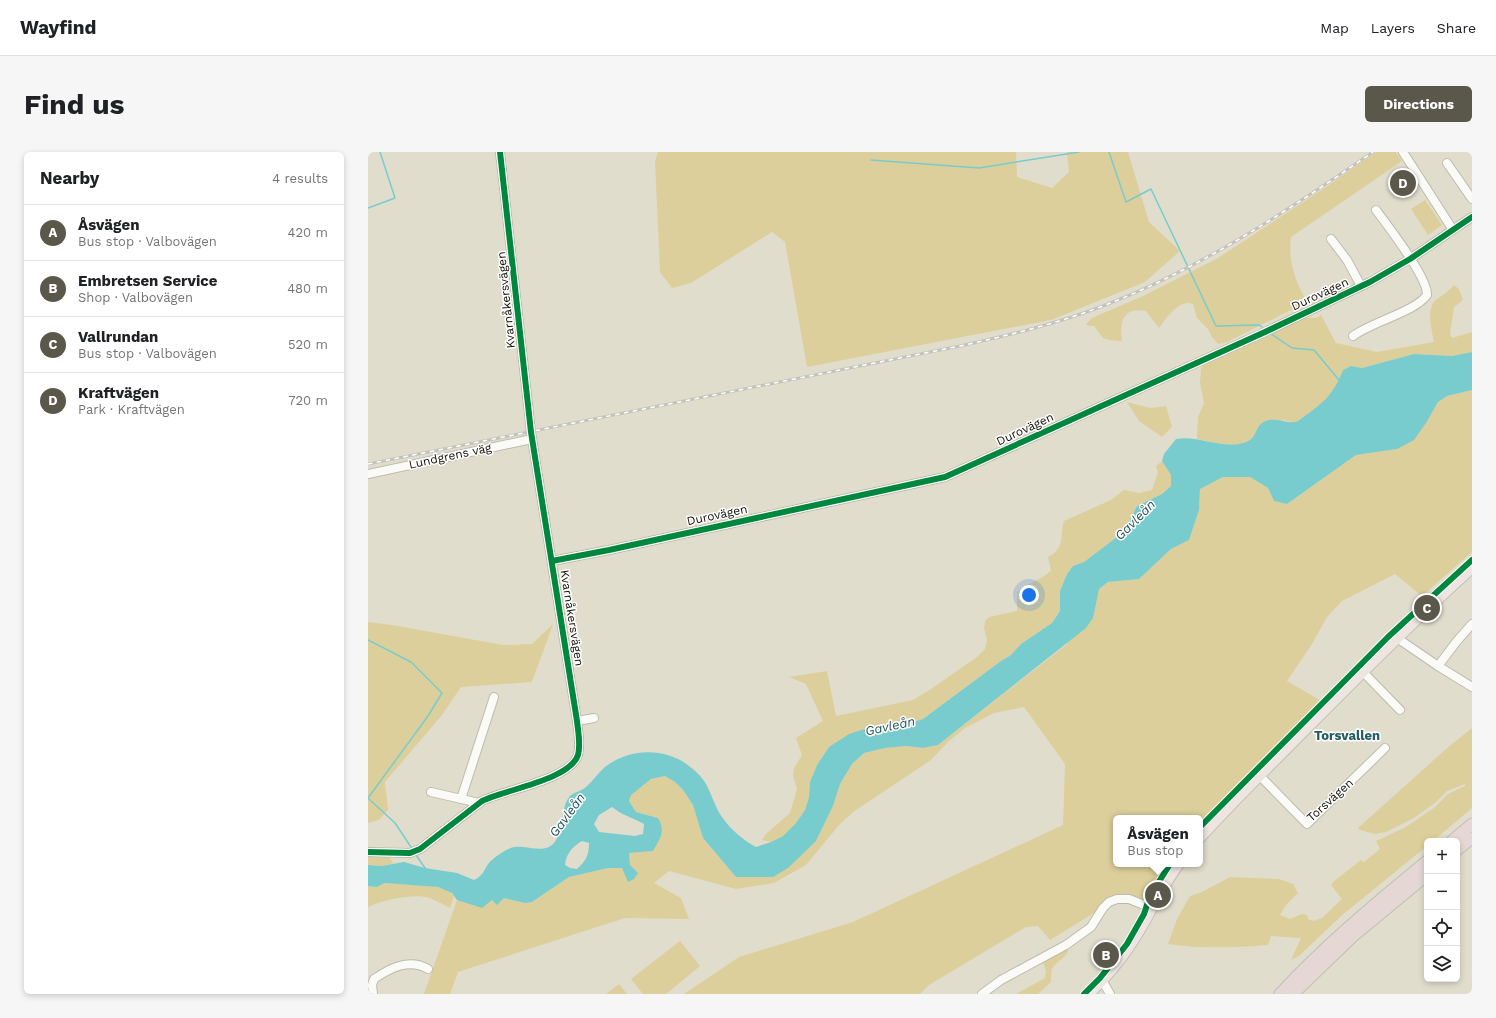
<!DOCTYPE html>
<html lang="en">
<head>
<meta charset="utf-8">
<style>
  :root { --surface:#fff; --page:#f6f6f6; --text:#202124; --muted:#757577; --line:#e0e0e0; --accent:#5a574b }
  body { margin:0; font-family:"Work Sans",sans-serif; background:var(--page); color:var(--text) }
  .controls { position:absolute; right:12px; bottom:12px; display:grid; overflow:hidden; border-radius:6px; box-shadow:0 2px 6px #0003 }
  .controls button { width:36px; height:36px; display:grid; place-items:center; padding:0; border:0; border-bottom:1px solid var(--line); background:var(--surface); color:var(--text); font:20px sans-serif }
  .you { position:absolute; left:661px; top:443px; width:14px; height:14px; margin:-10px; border:3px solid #fff; border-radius:50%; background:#1a73e8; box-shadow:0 0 0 6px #1a73e833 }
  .badge { display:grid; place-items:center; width:26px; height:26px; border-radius:50%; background:var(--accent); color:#fff; font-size:13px; font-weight:700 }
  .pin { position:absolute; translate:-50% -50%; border:2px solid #fff; box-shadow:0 1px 4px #0006 }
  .popup { position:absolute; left:745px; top:663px; width:90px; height:52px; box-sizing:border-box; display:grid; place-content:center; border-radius:6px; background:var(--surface); filter:drop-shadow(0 1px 3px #0005); font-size:13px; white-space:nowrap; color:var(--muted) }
  .popup b { font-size:15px; color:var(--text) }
  .popup::after { content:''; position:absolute; left:50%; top:100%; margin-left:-8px; border:8px solid transparent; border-top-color:var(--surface) }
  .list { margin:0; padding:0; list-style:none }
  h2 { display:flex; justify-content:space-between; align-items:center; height:52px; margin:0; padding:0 16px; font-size:17px }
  h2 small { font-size:13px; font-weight:400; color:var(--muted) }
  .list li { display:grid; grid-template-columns:26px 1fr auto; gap:12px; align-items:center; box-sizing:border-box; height:56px; padding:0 16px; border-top:1px solid var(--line) }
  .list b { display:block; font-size:15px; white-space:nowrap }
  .list p { margin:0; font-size:13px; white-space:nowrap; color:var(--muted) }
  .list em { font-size:13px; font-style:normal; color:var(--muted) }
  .icon { flex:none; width:22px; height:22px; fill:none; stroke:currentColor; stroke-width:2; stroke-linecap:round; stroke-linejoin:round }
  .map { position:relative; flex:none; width:1104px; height:842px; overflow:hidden; border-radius:6px }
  header { display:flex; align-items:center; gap:24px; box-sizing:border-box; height:56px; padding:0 20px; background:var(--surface); border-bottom:1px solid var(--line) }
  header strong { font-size:19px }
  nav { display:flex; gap:22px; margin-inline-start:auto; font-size:14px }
  .intro { display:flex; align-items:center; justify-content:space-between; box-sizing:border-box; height:96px; padding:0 24px }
  h1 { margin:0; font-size:28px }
  .button { padding:10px 18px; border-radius:6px; background:var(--accent); color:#fff; font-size:14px; font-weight:700 }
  main { display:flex; gap:24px; padding:0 24px }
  aside { flex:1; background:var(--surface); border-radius:6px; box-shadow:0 2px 6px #0003 }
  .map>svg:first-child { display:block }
  .green { fill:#dccf9b }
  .water { fill:#78ccce; fill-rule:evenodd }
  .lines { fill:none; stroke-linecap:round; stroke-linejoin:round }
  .stream { stroke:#78ccce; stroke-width:1.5 }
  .minor-casing { stroke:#bebbae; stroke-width:10 }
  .major-casing { stroke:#c0beb6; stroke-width:12 }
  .highway-casing { stroke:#c0beb6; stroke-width:13 }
  .minor { stroke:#fafaf7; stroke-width:8 }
  .major { stroke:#eee5e1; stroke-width:10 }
  .highway { stroke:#e4d7d4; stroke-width:11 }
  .rail-casing { stroke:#c3c3be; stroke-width:3 }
  .rail { stroke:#fff; stroke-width:1.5; stroke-dasharray:4.5; stroke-linecap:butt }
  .cycleway-casing { stroke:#fff; stroke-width:8 }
  .cycleway { stroke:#00873e; stroke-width:6 }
  .labels { text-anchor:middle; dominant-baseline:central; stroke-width:3; stroke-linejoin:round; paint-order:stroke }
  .street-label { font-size:12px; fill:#110f05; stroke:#fff }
  .water-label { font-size:13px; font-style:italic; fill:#1d5155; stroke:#fff }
  .neighbourhood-label { font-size:13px; font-weight:bold; fill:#235d62; stroke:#fff }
</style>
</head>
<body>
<header>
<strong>Wayfind</strong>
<nav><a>Map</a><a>Layers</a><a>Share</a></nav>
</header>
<div class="intro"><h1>Find us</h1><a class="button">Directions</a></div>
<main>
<aside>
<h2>Nearby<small>4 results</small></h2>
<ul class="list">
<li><span class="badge">A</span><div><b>Åsvägen</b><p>Bus stop · Valbovägen</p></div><em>420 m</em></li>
<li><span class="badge">B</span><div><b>Embretsen Service</b><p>Shop · Valbovägen</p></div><em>480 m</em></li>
<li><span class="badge">C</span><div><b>Vallrundan</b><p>Bus stop · Valbovägen</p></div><em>520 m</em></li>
<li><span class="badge">D</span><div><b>Kraftvägen</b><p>Park · Kraftvägen</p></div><em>720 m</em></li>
</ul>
</aside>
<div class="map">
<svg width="1104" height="842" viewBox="0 0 1104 842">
  <rect width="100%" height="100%" fill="#e1ddcc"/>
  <g class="green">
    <polygon points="290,0 648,0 649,25 684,36 701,20 699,0 760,0 781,70 812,99 777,130 683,168 439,215 417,90 404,80 323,131 304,136 292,120 287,10"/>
    <path d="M1008 0H1028L1034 9 923 85C920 111 927 128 939 150L859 190 850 192 844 185 840 177 829 166 825 152C812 146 798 166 791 176L778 159C755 155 751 170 754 189L741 188 735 186 726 174H721L718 172 724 166 775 144 850 106 955 37Z"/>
    <polygon points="1039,21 1046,30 1031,40 1024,31"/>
    <polygon points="1057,48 1074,73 1060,83 1043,57"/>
    <path d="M1086 133 1091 137 1095 148 1086 155 1082 182 1084 186 1104 180V200L1084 204 1046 202 994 216 983 214 975 218 967 236 956 250 930 269 927 271 915 268 888 278C881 302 848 290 829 287L830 265 836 251 832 231 833 216 838 209 923 171 937 166H948L953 163 968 191 1009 200 1066 190C1064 178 1057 156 1069 147 1075 143 1081 139 1086 133Z"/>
    <polygon points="1104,238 1104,400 1054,444 1027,422 974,449 959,465 944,492 919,529 955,550 857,646 832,673 832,666 748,666 748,712 799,712 777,755 765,751 753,751 739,753 682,788 670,774 658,775 561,833 552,842 316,842 371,805 485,770 695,673 697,612 656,555 626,561 597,576 581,589 563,608 485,660 471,673 438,713 406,731 368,737 301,719 286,731 313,746 321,767 257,766 90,820 82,842 56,842 89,748 116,754 124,748 129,752 136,746 157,751 164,750 201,725 240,716 254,716 257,722 269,721 262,713 261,701 285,699 290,666 268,660 261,649 262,643 283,627 298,624 307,630 315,638 325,653 335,686 368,725 448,689 465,654 472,632 484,612 496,601 517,596 538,594 555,596 570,593 698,493 727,450 731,437 740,430 771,427 803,397 821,388 831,358 832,337 855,325 882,325 900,336 906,349 919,352 988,303 1029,297 1055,275 1070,250 1079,244"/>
    <polygon points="759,250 782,256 798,254 804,275 794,285 771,269"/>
    <path d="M794 309 803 323V334L794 342 769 354 761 370 749 385 716 410 705 414 699 422 692 439V459L684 471 653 492 643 503 633 509 555 567 539 572 520 573 461 595 449 613 442 630 441 645 437 658 428 671 415 684 403 690 394 688 398 682 422 661 429 637 425 623 426 616 434 603 428 586 455 569 438 532 421 525 459 519 468 564 545 548 563 537 609 505 617 497 619 488 616 476 617 469 621 465 649 459V440C659 431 676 427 683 418L680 405C698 396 691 384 696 369L743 348 756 338 771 341 784 338 790 320 788 314Z"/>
    <polygon points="0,470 24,473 135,493 164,492 185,472 164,530 93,535 74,563 17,630 20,658 11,668 0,671"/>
    <path d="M1104 576V656L1065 689H1059V694L973 764 931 804 923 808 933 786 903 784 900 793C867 796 834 797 800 792L809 767 822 744 834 740 862 725 911 727 925 732 930 741 918 753 912 763 922 767 934 762 939 763 940 767 945 769 954 766 974 747 963 733 965 730 993 708 996 710 1012 697 1008 689 1036 676 1066 656 1080 642 1097 634V632L1079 639 1068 650 1046 666 1018 680 1007 682 992 678 990 676 1078 597Z"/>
    <polygon points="0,701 19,703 26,711 13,714 0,713"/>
    <path d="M17 731C34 732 76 730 86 744L82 756C76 753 69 749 62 746 46 741 15 748 0 755V734L9 735Z"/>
    <polygon points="312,789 332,814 298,842 275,842 263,827"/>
    <path d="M699 793C704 805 688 808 684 817 683 821 683 827 683 830L670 842H648L677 826 678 820 675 809Z"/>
    <polygon points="251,832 259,842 238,842"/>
  </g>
  <path class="water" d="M1104 200V238L1079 244 1070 250 1058 271 1046 288 1029 297 988 303 919 352 906 349 900 336 882 325H855L832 337 831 358 821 388 803 397 771 427 740 430 731 437 725 466 718 476 570 593 555 596 538 594 517 596 496 601 484 612 472 632 465 654 448 689 420 716 405 725H368L335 686 325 653 315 638 307 630 297 624 283 627 263 643 261 649 268 660 290 666C298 679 292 687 285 699L261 701 262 713 270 721 266 727 260 730 254 716H240L201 725 164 750 157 751 136 746 129 753 124 748 114 756 89 748 84 741 70 735 17 731 9 735 0 734V713L13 714 36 710 57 716 89 721 106 728C116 723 115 719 121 711 125 706 141 695 147 695 158 693 175 702 185 692 197 680 191 657 202 644 206 640 214 639 218 635 225 629 230 621 237 615 258 598 290 595 314 609 323 615 333 623 338 632 344 643 347 655 354 665 363 678 375 688 388 695L403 690 415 684 428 671 437 658 441 645 442 630 449 613 461 595 481 582 503 575 539 572 555 567 633 509 643 503 653 492 684 471 692 459V439L699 422 705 414 716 410 749 385 761 370 769 354 794 342 803 334V323L794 309 796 302 808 287C830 283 853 297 875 291 892 287 884 272 901 268 912 266 922 273 930 269 953 252 964 246 975 218L983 214 994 216 1046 202 1084 204ZM244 655C255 664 264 665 276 672L275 682 267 684 231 680 226 672 231 663ZM214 689 221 691C221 703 218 709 209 717L202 716 197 713C198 702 204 695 214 689Z"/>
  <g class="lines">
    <g class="stream">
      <polyline points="741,0 758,50 783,37 848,174 891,173 894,175"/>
      <polyline points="503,8 611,16 711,0"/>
      <polyline points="0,56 27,46 12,0"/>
      <polyline points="902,181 924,196 946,198 971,228"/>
      <polyline points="0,488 43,510 74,541 60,564 0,646"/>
      <polyline points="1,647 27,671 43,695"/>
      <polyline points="48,703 57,716"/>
    </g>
    <defs>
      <g id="minor">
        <polyline points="1035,0 1085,78"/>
        <polyline points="1079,11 1104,47"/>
        <polyline points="963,87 979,108 993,134"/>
        <path d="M985 184C1003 170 1047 160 1059 143 1060 126 1020 74 1008 58"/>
        <polyline points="0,322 164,287"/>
        <polyline points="184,409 241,398 577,325 897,180 1002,130 1042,107 1104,65"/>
        <polyline points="1029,486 1070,514 1104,535"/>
        <polyline points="1070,514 1089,489 1104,472"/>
        <polyline points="995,520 1032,558"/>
        <polyline points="209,569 226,566"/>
        <polyline points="892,624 939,672 1017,596"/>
        <polyline points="63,640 111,651"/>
        <polyline points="93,647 126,545"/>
        <path d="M0 700 42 701 52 697 114 649C135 638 202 628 210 603 213 592 210 579 209 569L163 280 132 0"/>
        <polyline points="734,828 742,842"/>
        <path d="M5 842 4 833 6 827C22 816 41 806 60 817"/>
        <polyline points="614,842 633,828 698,793 723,775 735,756 741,750 749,747 761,747 784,756"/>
      </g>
      <g id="major">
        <path d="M832 686C866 648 903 613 938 577 993 522 1046 468 1104 416"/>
        <path d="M721 842C736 827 750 812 761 795 780 768 791 738 811 712"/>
      </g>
      <g id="highway">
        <polyline points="1084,689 1104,672"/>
        <polyline points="1089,698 1104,686"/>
        <path d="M912 842C957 793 1008 751 1059 709"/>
        <polyline points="925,842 984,785 1059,723"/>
      </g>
    </defs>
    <use href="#minor" class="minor-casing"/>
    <use href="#major" class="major-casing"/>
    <use href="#highway" class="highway-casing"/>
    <use href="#minor" class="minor"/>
    <use href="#major" class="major"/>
    <use href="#highway" class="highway"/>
    <defs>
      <path id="rail" d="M0 312 592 194C642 183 692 171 740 152 835 115 922 57 1005 0"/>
    </defs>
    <use href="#rail" class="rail-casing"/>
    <use href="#rail" class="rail"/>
    <defs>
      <g id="cycleway">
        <polyline points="184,409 241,398 577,325 897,180 1002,130 1042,107 1104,65"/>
        <polyline points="832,675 1020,485 1104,408"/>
        <path d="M0 700 42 701 52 697 114 649C135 638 202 628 210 603 213 592 210 579 209 569L163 280 132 0"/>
        <polyline points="716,842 732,826 759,792 776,762 782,744 802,712"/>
      </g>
    </defs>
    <use href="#cycleway" class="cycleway-casing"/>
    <use href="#cycleway" class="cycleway"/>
  </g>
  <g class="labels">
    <g class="street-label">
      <text transform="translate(952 142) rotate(-25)">Durovägen</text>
      <text transform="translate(138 148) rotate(-96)">Kvarnåkersvägen</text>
      <text transform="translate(657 277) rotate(-25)">Durovägen</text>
      <text transform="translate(82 304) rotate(-12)">Lundgrens väg</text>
      <text transform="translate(349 363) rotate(-12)">Durovägen</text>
      <text transform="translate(204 466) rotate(81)">Kvarnåkersvägen</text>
      <text transform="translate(962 648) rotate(-42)">Torsvägen</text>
    </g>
    <g class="water-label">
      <text transform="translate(767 368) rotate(-45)">Gavleån</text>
      <text transform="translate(522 574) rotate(-12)">Gavleån</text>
      <text transform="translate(199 663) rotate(-54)">Gavleån</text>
    </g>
    <g class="neighbourhood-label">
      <text x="979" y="583">Torsvallen</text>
    </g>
  </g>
</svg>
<div class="controls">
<button>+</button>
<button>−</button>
<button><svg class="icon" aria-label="locate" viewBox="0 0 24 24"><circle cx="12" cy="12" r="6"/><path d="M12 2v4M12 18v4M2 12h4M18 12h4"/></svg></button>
<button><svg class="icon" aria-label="layers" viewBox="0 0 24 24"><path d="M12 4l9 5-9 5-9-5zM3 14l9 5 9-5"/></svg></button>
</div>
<div class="you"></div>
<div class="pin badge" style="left:790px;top:743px">A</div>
<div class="popup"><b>Åsvägen</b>Bus stop</div>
<div class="pin badge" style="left:738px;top:803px">B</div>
<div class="pin badge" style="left:1059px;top:456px">C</div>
<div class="pin badge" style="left:1035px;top:31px">D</div>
</div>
</main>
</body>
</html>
